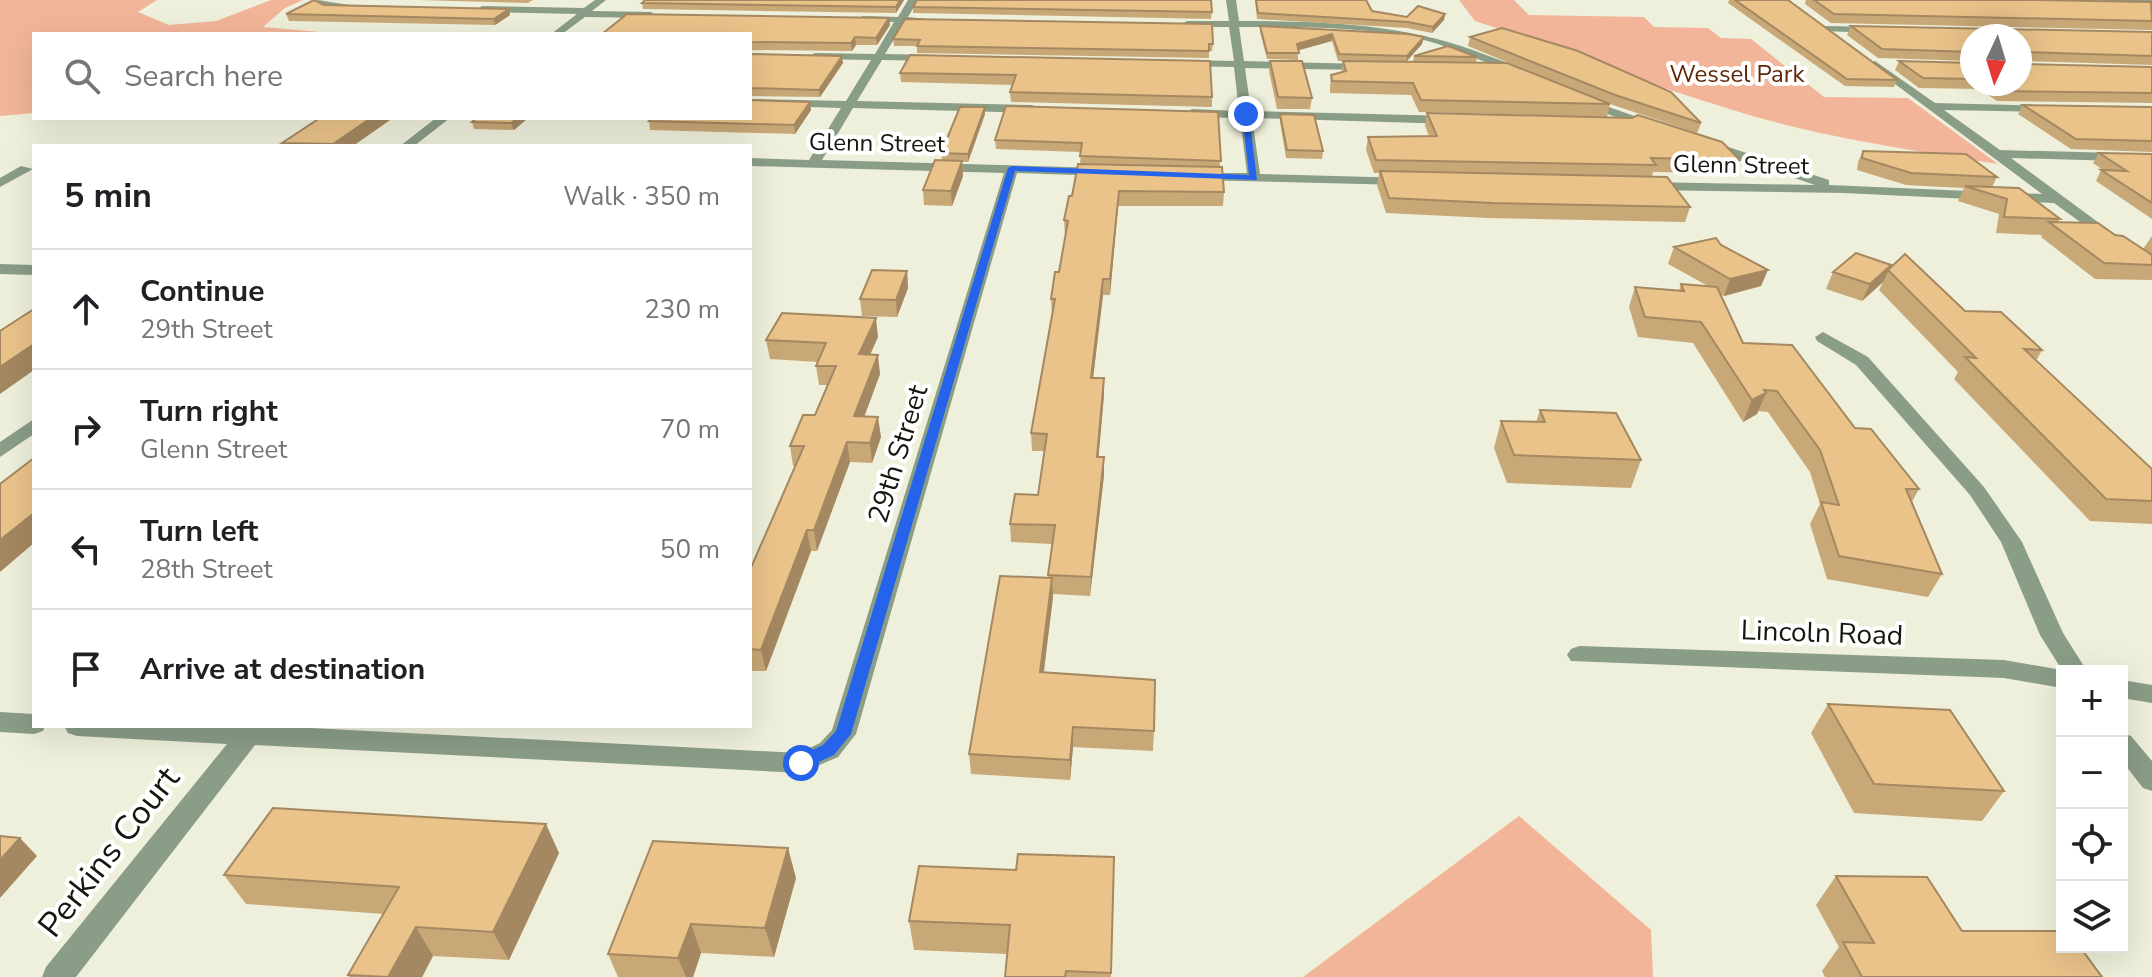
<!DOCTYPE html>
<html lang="en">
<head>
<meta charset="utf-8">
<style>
  :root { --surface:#fff; --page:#f2f2f2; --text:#202124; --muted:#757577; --line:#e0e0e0 }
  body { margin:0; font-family:"Nunito Sans",sans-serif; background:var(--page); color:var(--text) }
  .controls { position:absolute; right:24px; bottom:24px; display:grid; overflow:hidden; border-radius:0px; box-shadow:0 8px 32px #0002 }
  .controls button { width:72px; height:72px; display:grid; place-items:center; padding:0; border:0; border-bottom:2px solid var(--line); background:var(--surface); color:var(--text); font:40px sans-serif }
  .compass { position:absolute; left:1960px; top:24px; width:72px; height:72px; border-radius:50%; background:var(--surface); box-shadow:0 8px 32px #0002; rotate:184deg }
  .stop { position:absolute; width:24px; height:24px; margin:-18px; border:6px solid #2563eb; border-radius:50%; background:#fff }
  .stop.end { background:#2563eb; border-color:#fff; box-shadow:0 2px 8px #0008 }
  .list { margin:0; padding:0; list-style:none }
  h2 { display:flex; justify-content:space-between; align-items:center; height:104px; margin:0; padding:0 32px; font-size:34px }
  h2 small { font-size:26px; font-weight:400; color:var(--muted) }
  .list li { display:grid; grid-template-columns:52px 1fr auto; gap:24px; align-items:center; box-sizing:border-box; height:120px; padding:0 32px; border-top:2px solid var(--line) }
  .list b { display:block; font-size:30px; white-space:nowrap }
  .list p { margin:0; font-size:26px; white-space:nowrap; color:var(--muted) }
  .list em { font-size:26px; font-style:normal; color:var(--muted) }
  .icon { flex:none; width:44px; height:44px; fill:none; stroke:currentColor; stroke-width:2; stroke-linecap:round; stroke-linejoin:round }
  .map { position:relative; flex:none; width:2152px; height:977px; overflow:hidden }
  .search { position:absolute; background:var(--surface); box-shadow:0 8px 32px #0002; left:32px; top:32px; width:720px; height:88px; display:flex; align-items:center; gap:20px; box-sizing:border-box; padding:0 28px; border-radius:0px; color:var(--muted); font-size:30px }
  .panel { position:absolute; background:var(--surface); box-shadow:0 8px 32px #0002; left:32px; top:144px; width:720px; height:584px; border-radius:0px }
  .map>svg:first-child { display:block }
  .green { fill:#f2b59a }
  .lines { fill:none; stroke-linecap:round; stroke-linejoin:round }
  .minor { fill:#8a9d87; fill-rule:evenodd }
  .wall { fill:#c9a877 }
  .shaded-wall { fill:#a48861 }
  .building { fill:#eac38a; stroke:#a48861; stroke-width:2 }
  .route { fill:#2563eb }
  .labels { text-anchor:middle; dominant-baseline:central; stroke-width:8; stroke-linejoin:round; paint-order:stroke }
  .far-park-label { font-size:24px; fill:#5f2606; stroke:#fff }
  .far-street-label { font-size:24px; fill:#16160f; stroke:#fff }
  .street-label { font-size:28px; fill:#16160f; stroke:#fff }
  .near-street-label { font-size:34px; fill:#16160f; stroke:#fff }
</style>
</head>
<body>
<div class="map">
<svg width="2152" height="977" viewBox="0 0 2152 977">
  <rect width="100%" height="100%" fill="#eff0db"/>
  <g class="green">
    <polygon points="0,0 157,0 138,12 169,25 216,21 271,0 303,0 285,8 263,27 343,34 34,34 34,113 0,116"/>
    <path d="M1459 0H1514L1529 15 1644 17 1654 27 1708 28 1721 38 1751 39 1824 97 1908 98 1998 164C1930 153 1861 143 1794 127 1685 100 1581 56 1475 21Z"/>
    <polygon points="1519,816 1651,930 1653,977 1303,977"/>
  </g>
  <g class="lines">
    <g class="minor">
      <path d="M318 0 355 6C346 11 327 10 318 4Z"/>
      <polygon points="595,0 606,0 592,11 651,12 656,15 651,18 585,17 562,34 551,34 577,14 482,12 477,9 482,6 584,8"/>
      <polygon points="908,0 918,0 908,17 936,20 931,23 904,23 885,54 935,55 940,58 935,61 882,60 857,101 1032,105 1038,109 1032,113 853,108 822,160 1103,168 1110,172 1103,176 1017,173 856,734 838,757 801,773 255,745 76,977 42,977 46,967 227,744 77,736 68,733 64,726 271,726 799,753 820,743 832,730 1004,173 750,166 750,158 809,160 841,108 750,105 750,99 846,101 871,60 815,59 810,56 815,53 875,54 894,22 863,22 858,19 863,16 898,17"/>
      <path d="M1226 0H1236L1239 21C1324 21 1406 23 1486 55 1499 60 1515 64 1525 72L1516 74C1485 63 1455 48 1424 40 1364 26 1301 27 1239 27L1244 61 1367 64 1372 67 1367 70 1245 68 1251 111 1452 116 1458 120 1452 124 1252 118 1260 174 1408 178V184L1403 185 1195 180 1190 179V173H1247L1240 118 1192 117 1186 113 1192 109 1239 111 1234 67 1183 66 1178 63 1183 60 1234 61 1229 27H1187L1182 24 1187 21H1229Z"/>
      <polygon points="2102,0 2152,0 2152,4 2107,3"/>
      <polygon points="1827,26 1876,27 1881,30 1876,33 1823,31 1822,29"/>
      <polygon points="1875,61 1935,103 2052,106 2054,108 2048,112 1944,110 2000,150 2152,154 2152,162 2011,158 2152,262 2152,274 2054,203 1843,193 1647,190 1640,186 1647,182 1815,185 1706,148 1704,145 1710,141 1829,180 1829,185 2042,194 1871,66 1870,64"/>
      <polygon points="1586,99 1657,124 1659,127 1649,130 1582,104 1580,102"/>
      <polygon points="436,118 450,118 414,146 400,146"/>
      <polygon points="21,166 33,169 0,187 0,178"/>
      <polygon points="0,264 34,265 34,275 0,274"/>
      <polygon points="1823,332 1868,357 1984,487 2022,542 2063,633 2087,671 2062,671 2062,688 2004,678 1571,661 1567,655 1571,649 1579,646 2004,660 2062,670 2040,635 2001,542 1970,495 1856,365 1817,341 1815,337"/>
      <polygon points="34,419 34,434 0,457 0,442"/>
      <polygon points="2122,680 2152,685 2152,703 2122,698"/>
      <polygon points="0,712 34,714 34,726 45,726 43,731 34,734 0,732"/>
      <polygon points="2122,733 2131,736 2152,761 2152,791 2143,788 2122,761"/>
    </g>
  </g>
  <g class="wall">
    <polygon points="418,0 533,0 528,3"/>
    <polygon points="645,0 904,0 896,13 643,9 642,3"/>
    <polygon points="1255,0 1366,0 1372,11 1407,17 1445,14 1444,20 1432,33 1407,28 1257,19"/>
    <polygon points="1729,0 1788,0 1897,80 1894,87 1845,86 1728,3"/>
    <polygon points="1806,0 2038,0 2152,2 2152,30 1831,23 1805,4"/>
    <polygon points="324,5 510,15 495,25 289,21 286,14"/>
    <polygon points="913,7 1212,12 1211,19 913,13"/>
    <polygon points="890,25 877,45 856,45 852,51 750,50 750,34"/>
    <polygon points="1260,26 1422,44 1406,62 1413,62 1414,56 1477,57 1476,63 1603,102 1468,46 1470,37 1701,123 1697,133 1610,104 1607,117 1419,112 1411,95 1330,93 1330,87 1331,75 1342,72 1343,61 1383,62 1338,61 1332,41 1298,50 1298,60 1267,59 1260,32"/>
    <polygon points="1851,26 2152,32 2152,65 2022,61 2024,64 2152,67 2152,103 1997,101 1979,89 1919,88 1895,70 1899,61 1972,63 1972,84 2020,84 1972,36 1972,61 1878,58 1847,35"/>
    <polygon points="893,39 1213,44 1212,51 1209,51 1209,58 917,53 917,46 894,46"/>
    <polygon points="750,54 843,63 820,97 750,96"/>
    <polygon points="910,55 1212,97 1212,107 1011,102 1010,92 1013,85 901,82 900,73"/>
    <polygon points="1270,61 1312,98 1310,109 1277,109 1269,71"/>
    <polygon points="2023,105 2152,107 2152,152 2071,149 2018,114"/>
    <polygon points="985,107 985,114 968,162 962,162 963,176 952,206 924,205 923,190 942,160 941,153"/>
    <polygon points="811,110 795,134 650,130 649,121 651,119 623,118 750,118"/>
    <polygon points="1218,112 1220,167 1224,192 1223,206 1118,206 1110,295 1103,295 1093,378 1104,378 1104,395 1098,457 1104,475 1090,596 1053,594 1044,672 1154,731 1153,751 1073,747 1070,780 971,774 969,754 1048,578 1052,544 1011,542 1010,524 1038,495 1045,451 1032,451 1031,433 1052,315 1051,299 1059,272 1066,236 1065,236 1064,220 1080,164 1081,152 996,149 995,140"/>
    <polygon points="1427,113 1740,160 1735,173 1653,172 1652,177 1690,207 1685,222 1488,218 1386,213 1377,185 1379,173 1374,173 1366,150 1368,137 1429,136 1425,126"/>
    <polygon points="1280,114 1323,151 1322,159 1286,158 1280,122"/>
    <polygon points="320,118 353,146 283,146 282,143"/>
    <polygon points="477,118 528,118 514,130 474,129 472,122"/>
    <polygon points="1863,151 1997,177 1992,187 2060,219 2058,222 2115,235 2143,249 2152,236 2152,280 2095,279 2041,237 2042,235 1996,233 1999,214 1958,201 1964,188 1906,185 1857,170 1858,162"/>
    <polygon points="2099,153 2152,154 2152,219 2096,181 2101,170 2103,170 2093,163"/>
    <polygon points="1721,245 1761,286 1724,296 1720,294 1743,343 1855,428 1919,489 1912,502 1942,574 1928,597 1827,579 1810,524 1820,504 1810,472 1768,412 1758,411 1757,414 1743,422 1693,343 1638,337 1629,307 1635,287 1679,291 1681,284 1708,286 1668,264 1674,247"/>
    <polygon points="1891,265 1889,269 1965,311 2042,350 2036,361 2152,469 2152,524 2090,521 1954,379 1958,372 1879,290 1883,282 1862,301 1826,289 1833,272"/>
    <polygon points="907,271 908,288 897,317 862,316 860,299"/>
    <polygon points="878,337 870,354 880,374 864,417 881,437 872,463 850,462 817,551 811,551 766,671 750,671 750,570 795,466 793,466 790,446 815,415 828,385 819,385 816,366 818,362 770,359 766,340"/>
    <polygon points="1540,410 1641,460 1631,488 1507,483 1494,448 1501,421 1536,422"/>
    <polygon points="1828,704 2004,791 1982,821 1854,813 1811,733"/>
    <polygon points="559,853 509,960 433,956 422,977 349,977 348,975 384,914 246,904 224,875"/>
    <polygon points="1114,857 1111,977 1005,977 1007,954 914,950 909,921 1016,870"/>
    <polygon points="1836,876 1962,931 2102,977 1825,977 1822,971 1839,947 1816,905"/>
    <polygon points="796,878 774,957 701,953 693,977 618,977 608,954"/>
  </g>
  <g class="shaded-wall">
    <polygon points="900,0 904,0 896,13 896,7"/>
    <polygon points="509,9 510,15 495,25 494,19"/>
    <polygon points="1445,14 1444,20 1432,33 1433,27"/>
    <polygon points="889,18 890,25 877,45 876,38"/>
    <polygon points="1332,34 1332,41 1296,51 1297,44"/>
    <polygon points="855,37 856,45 852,51 851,43"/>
    <polygon points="1424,37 1422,44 1406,62 1407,56"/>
    <polygon points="842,56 843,63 820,97 819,90"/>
    <polygon points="810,102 811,110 795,134 794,125"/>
    <polygon points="985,107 985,114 968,162 968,154"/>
    <polygon points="371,118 393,118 353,146 334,146 333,144"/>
    <polygon points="518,118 528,118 514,130 511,123"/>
    <polygon points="962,161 963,176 952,206 951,191"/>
    <polygon points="1119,191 1118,206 1110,295 1110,279"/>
    <polygon points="1891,265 1883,282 1862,301 1870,284"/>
    <polygon points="1768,270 1761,286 1724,296 1730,279"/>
    <polygon points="907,271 908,288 897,317 896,300"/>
    <polygon points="1103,279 1103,295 1091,395 1091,378"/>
    <polygon points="876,318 878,337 862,373 859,354"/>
    <polygon points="34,344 34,370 0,394 0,367"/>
    <polygon points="878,355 880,374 857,436 854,416"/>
    <polygon points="1104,378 1104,395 1097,475 1097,457"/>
    <polygon points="1766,393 1757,414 1743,422 1752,400"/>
    <polygon points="878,417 881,437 872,463 870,443"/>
    <polygon points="847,442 850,462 817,551 814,530"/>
    <polygon points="1104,457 1104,475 1090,596 1091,577"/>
    <polygon points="34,513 34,543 0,572 0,540"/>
    <polygon points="807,530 811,551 766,671 761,650"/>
    <polygon points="1052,578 1053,598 1041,692 1040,672"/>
    <polygon points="1073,727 1073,747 1070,780 1070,760"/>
    <polygon points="546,824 559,853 509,960 493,932"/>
    <polygon points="20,838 37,856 0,898 0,860"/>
    <polygon points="788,848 796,878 774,957 765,928"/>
    <polygon points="691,924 701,953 693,977 686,977 678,958"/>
    <polygon points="416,927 433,956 422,977 388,977"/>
  </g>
  <g class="building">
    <polygon points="314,0 324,5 509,9 494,19 286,14"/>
    <polygon points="645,0 900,0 896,7 642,3"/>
    <polygon points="917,0 1211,0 1212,12 913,7"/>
    <polygon points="1256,0 1366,0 1372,11 1407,17 1418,6 1445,14 1433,27 1408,22 1258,13"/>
    <polygon points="1735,0 1788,0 1897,80 1847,79"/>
    <polygon points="1814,0 2038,0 2151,2 2152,21 1834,14"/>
    <polygon points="627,14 889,18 876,38 855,37 851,43 750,42 750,34 602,34"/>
    <polygon points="905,19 1212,24 1213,44 1209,44 1209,51 917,46 920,40 893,39"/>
    <polygon points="1260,26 1408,34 1424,37 1407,56 1339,54 1332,34 1297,44 1299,53 1267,53"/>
    <polygon points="1851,26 2152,32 2152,56 2024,52 2022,61 2024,64 2152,67 2152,93 2002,91 1991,84 2020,84 2020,36 1972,36 1972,52 1882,49"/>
    <polygon points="1502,28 1578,51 1671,92 1701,123 1615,95 1470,37"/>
    <polygon points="1448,46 1477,57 1414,56"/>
    <polygon points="750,54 842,56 819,90 750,88"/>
    <polygon points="910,55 1210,61 1212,97 1010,92 1016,75 900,73"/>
    <polygon points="1270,61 1302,61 1312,98 1278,97"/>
    <polygon points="1343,61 1507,63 1610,104 1421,100 1413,83 1332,81 1331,75 1346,71"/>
    <polygon points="1899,61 1972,63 1972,79 1923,78"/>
    <polygon points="750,100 810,102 794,125 649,121 652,118 750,118"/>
    <polygon points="2023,105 2152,107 2152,141 2076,139"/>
    <polygon points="1006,106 1218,112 1221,161 1080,156 1082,143 995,140"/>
    <polygon points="960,107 985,107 968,154 941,153"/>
    <polygon points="1427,113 1632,118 1638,115 1722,142 1740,160 1651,158 1656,165 1376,160 1368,137 1437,136"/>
    <polygon points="1280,114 1314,115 1323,151 1287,150"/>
    <polygon points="320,118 371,118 333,144 282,143"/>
    <polygon points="477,118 518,118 511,123 472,122"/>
    <polygon points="1863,151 1966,154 1997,177 1911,173 1862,158"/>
    <polygon points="2099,153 2152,154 2152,203 2101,170 2127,171"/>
    <polygon points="935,160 962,161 951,191 923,190"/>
    <polygon points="1078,164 1222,167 1224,192 1119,191 1110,279 1103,279 1091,378 1104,378 1097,457 1104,457 1091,577 1048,575 1055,525 1010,524 1015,494 1038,495 1047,434 1031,433 1055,299 1051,299 1055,272 1059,272 1068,221 1064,220 1069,196 1072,196"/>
    <polygon points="1380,171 1667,177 1690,207 1492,203 1389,198"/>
    <polygon points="1965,186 2019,188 2060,219 2004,217 2007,199"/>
    <polygon points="2049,222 2098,223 2115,235 2123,236 2152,255 2152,265 2104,263"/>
    <polygon points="1716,238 1721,245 1768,270 1730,279 1674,247"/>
    <polygon points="1856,253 1891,265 1870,284 1833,272"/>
    <polygon points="1905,254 1965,311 2001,312 2042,350 2024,349 2152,469 2152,501 2106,499 1965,357 1976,358 1888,270"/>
    <polygon points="872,270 907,271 896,300 860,299"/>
    <polygon points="1681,284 1717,287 1743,343 1792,345 1855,428 1871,429 1919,489 1906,489 1942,574 1839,556 1821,502 1839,505 1820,450 1777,391 1764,390 1766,393 1752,400 1701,322 1645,317 1635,287 1684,291"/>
    <polygon points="34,309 34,344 0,367 0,331"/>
    <polygon points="782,313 876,318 859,354 878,355 854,416 878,417 870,443 847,442 814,530 807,530 761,650 750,649 750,570 804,446 790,446 803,415 815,415 836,366 816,366 826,343 766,340"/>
    <polygon points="1540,410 1616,413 1641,460 1514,455 1501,421 1545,422"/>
    <polygon points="34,458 34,513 0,540 0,484"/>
    <polygon points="1000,576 1052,578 1040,672 1155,680 1154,731 1073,727 1070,760 969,754"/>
    <polygon points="1828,704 1950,710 2004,791 1874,784"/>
    <polygon points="273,808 546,824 493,932 416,927 388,977 348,975 399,887 224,875"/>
    <polygon points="0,836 20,838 0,860"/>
    <polygon points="653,841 788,848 765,928 691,924 678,958 608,954"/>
    <polygon points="1018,854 1114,857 1111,973 1066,971 1065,977 1005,977 1010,925 909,921 919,866 1016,870"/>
    <polygon points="1836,876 1927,877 1962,931 2062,931 2062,947 2080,947 2102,977 1862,977 1843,942 1874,943"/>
  </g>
  <polygon class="route" points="1246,112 1249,114 1257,180 1015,171 851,734 834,755 801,770 795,768 793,763 795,758 823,745 836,731 1008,168 1012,166 1249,175 1242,114"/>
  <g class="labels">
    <g class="far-park-label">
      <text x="1737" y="74">Wessel Park</text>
    </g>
    <g class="far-street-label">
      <text transform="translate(877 143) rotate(1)">Glenn Street</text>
      <text transform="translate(1741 165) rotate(1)">Glenn Street</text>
    </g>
    <g class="street-label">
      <text transform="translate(898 454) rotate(-73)">29th Street</text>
      <text transform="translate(1822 633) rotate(2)">Lincoln Road</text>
    </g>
    <g class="near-street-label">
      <text transform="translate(109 852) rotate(-52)">Perkins Court</text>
    </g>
  </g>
</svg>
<div class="controls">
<button>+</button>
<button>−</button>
<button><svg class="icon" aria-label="locate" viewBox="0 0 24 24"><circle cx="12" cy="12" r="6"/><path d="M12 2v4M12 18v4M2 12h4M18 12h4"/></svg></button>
<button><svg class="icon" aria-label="layers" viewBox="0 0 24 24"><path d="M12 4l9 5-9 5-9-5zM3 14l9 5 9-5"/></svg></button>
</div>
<svg class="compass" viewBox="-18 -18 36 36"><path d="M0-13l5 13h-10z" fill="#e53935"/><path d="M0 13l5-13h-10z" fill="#757577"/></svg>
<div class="stop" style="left:801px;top:763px"></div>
<div class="stop end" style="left:1246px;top:114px"></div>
<div class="search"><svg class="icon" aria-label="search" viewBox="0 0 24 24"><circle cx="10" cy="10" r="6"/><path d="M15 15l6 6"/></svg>Search here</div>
<section class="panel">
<h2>5 min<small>Walk · 350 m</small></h2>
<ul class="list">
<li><svg class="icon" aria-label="ahead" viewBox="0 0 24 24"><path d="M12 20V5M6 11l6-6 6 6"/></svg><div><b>Continue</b><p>29th Street</p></div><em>230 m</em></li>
<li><svg class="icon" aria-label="right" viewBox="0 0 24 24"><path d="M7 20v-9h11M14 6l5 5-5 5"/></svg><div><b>Turn right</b><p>Glenn Street</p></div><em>70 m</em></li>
<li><svg class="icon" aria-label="left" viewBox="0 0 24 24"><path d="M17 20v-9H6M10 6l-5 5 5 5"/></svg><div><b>Turn left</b><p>28th Street</p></div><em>50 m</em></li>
<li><svg class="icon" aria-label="arrive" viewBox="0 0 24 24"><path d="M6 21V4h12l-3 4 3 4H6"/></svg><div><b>Arrive at destination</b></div></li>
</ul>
</section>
</div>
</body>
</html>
